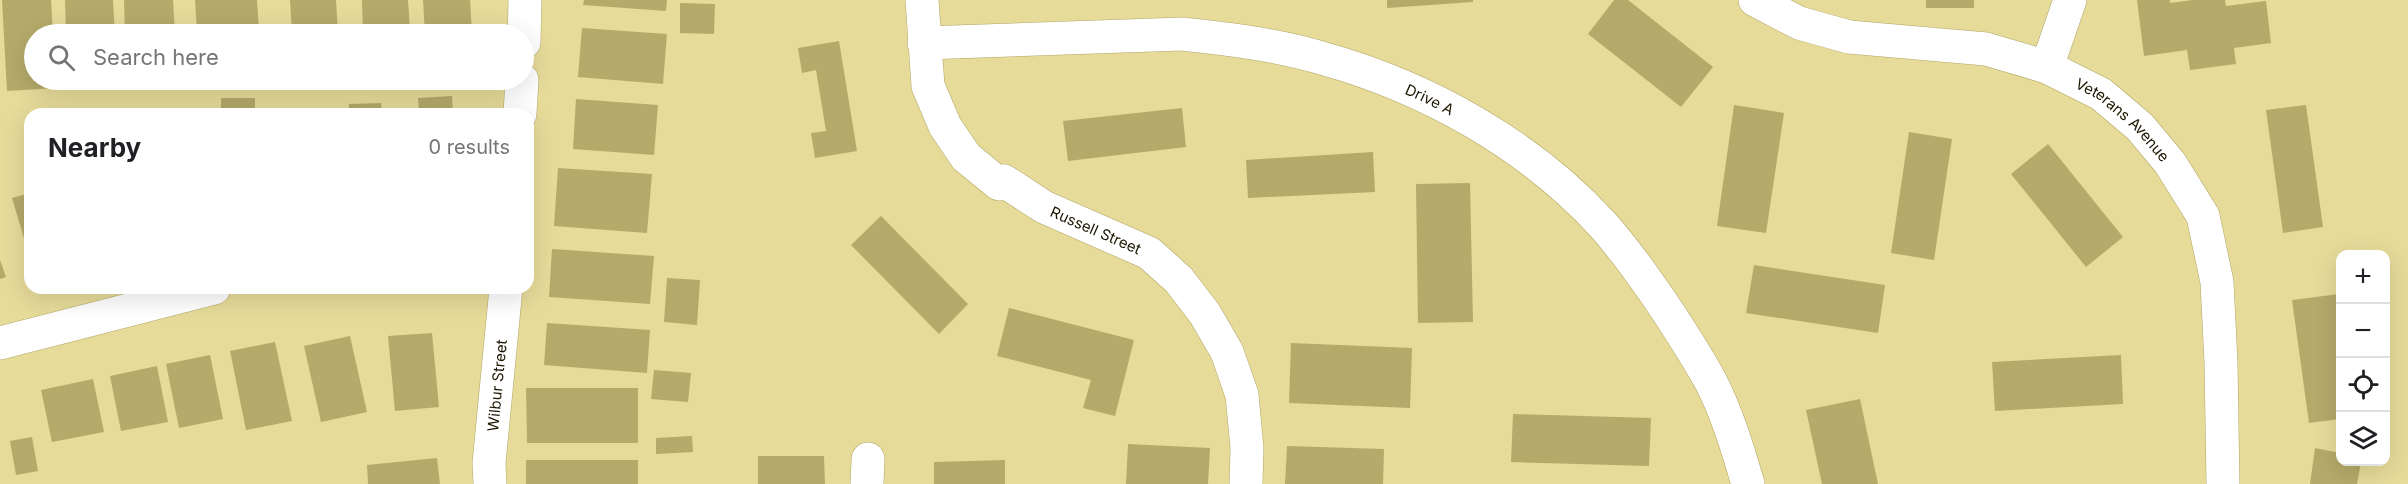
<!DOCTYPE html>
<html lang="en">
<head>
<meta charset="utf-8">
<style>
  :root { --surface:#fff; --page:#f6f6f6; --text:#202124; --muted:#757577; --line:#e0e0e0 }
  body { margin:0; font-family:Inter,sans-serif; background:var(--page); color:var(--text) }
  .controls { position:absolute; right:18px; bottom:18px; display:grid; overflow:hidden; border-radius:12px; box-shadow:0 6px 24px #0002 }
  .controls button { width:54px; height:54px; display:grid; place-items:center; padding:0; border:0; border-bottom:2px solid var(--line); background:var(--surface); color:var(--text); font:30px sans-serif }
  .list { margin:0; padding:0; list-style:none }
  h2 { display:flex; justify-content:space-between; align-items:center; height:78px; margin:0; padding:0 24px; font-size:26px }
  h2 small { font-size:20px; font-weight:400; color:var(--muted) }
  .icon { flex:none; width:33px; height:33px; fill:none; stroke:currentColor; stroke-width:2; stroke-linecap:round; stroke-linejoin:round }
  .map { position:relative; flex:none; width:2408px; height:484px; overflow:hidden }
  .search { position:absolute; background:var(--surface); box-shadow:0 6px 24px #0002; left:24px; top:24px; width:510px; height:66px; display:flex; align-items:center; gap:15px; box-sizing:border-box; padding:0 21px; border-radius:33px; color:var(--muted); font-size:22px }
  .panel { position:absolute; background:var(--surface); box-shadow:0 6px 24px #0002; left:24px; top:108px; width:510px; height:186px; border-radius:18px }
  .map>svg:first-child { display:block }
  .building { fill:#b5aa6a }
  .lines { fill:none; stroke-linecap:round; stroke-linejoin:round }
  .minor-casing { stroke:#b1a566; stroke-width:34 }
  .minor { stroke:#fff; stroke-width:33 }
  .labels { text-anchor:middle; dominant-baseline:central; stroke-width:4.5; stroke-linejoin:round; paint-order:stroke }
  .street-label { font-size:15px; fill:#1c1700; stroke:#fefbe7 }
</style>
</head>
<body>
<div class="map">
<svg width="2408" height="484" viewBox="0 0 2408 484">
  <rect width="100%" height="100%" fill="#e6db99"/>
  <g class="building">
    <polygon points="2,0 51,0 53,34 34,34 34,80 55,80 56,88 7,91"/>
    <polygon points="65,0 113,0 115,34 66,34"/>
    <polygon points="124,0 173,0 175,34 125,34"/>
    <polygon points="195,0 257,0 259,30 197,32"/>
    <polygon points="290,0 336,0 338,34 292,34"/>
    <polygon points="362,0 408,0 410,30 363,33"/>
    <polygon points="423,0 470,0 472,34 425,34"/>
    <polygon points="584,0 667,0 666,11 583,5"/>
    <polygon points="1387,0 1473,0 1473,2 1387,8"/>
    <polygon points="1614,0 1628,0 1713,67 1681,107 1588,34"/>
    <rect x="1926" y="0" width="48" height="8"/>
    <polygon points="2137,0 2170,0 2170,3 2193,0 2225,0 2226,6 2266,1 2271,43 2234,48 2236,64 2190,70 2187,50 2144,56"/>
    <polygon points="680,3 715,4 714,34 680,33"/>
    <polygon points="582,28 667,34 663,84 578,77"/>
    <polygon points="839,41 857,151 815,158 811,133 826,131 816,70 802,73 798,48"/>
    <polygon points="389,80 412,80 413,88 389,90"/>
    <polygon points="452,96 453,114 419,114 418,98"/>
    <rect x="221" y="98" width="34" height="16"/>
    <polygon points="576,99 658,105 654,155 573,149"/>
    <polygon points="381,103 382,114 349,114 349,104"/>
    <polygon points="1734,105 1784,113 1766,233 1717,226"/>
    <polygon points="2306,105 2323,227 2283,233 2266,110"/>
    <polygon points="1182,108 1186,147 1068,161 1063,121"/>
    <polygon points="1909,132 1952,139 1934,260 1891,253"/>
    <polygon points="2048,144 2123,237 2086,267 2011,174"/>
    <polygon points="1373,152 1375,192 1248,198 1246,160"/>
    <polygon points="558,168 652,174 647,233 554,226"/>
    <polygon points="1470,183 1473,322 1418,323 1416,184"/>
    <polygon points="30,193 30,255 29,255 12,198"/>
    <polygon points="881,216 968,304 939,334 851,245"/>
    <polygon points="552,249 654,256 650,304 549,297"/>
    <polygon points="0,260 6,277 0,279"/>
    <polygon points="1754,265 1885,285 1878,333 1746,313"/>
    <polygon points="667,278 700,280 697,325 664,322"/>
    <polygon points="2339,294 2340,419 2309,423 2292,300"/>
    <polygon points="1009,308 1134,340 1115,416 1083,408 1091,380 997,356"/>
    <polygon points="547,323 650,330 647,373 544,365"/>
    <polygon points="432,333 439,407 395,411 388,336"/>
    <polygon points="350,336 367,412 321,422 304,346"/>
    <polygon points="275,342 292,421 246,430 230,351"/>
    <polygon points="1291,343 1412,348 1410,408 1289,403"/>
    <polygon points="210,355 223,419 179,428 166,364"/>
    <polygon points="2121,355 2123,404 1995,411 1992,362"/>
    <polygon points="157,366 168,422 121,431 110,376"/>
    <polygon points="654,370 691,373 688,402 651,399"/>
    <polygon points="93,379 104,432 52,442 41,390"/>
    <polygon points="526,388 638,388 638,443 527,443"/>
    <polygon points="1860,399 1878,484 1822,484 1806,410"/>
    <polygon points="1513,414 1651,418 1649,466 1511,462"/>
    <polygon points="692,436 693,452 656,454 656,438"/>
    <polygon points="32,437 38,471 16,475 10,441"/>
    <polygon points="1128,444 1210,448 1208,484 1126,484"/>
    <polygon points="1287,446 1384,449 1383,484 1285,484"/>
    <polygon points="2315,448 2340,453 2340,462 2361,462 2357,484 2310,484"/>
    <polygon points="758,456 824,456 825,484 758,484"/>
    <polygon points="437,458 440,484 368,484 367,465"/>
    <rect x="526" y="460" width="112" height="24"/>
    <polygon points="1005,460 1005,484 934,484 934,462"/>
  </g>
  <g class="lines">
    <defs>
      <g id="minor">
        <path id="s1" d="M922 0 928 86 945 126 966 157 999 184 1004 181 1044 207 1149 253 1179 280 1205 314 1227 352 1242 395 1247 448 1246 484"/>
        <path id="s2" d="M1755 0 1799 23 1849 37 1986 49 2047 67 2101 94 2140 127 2170 163 2203 216 2217 282 2221 363 2223 484"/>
        <polyline points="524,42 525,0"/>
        <path id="s3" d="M924 43 1182 34C1230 39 1279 45 1325 59 1428 88 1530 145 1603 225 1627 252 1648 282 1668 312 1683 335 1698 358 1711 382 1727 413 1738 450 1748 484"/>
        <polyline points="2047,67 2070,0"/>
        <polyline points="520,114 522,80"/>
        <polyline points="0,343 214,288"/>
        <path id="s4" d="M490 484 489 463 506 288"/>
        <polyline points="867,484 868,459"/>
      </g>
    </defs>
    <use href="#minor" class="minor-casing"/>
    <use href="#minor" class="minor"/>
  </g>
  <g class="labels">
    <g class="street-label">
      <text stroke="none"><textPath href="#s3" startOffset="516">Drive A</textPath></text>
      <text stroke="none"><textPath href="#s2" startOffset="396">Veterans Avenue</textPath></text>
      <text stroke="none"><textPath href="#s1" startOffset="320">Russell Street</textPath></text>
      <text stroke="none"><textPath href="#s4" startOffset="99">Wilbur Street</textPath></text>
    </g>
  </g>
</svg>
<div class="controls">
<button>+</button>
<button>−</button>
<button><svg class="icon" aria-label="locate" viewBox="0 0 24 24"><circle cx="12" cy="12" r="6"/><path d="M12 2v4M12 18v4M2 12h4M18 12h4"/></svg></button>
<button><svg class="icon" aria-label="layers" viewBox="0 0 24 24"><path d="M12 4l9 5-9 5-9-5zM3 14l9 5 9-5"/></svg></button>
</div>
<div class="search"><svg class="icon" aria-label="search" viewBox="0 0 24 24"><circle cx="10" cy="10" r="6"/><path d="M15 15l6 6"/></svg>Search here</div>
<section class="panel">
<h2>Nearby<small>0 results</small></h2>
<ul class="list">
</ul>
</section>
</div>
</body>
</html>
